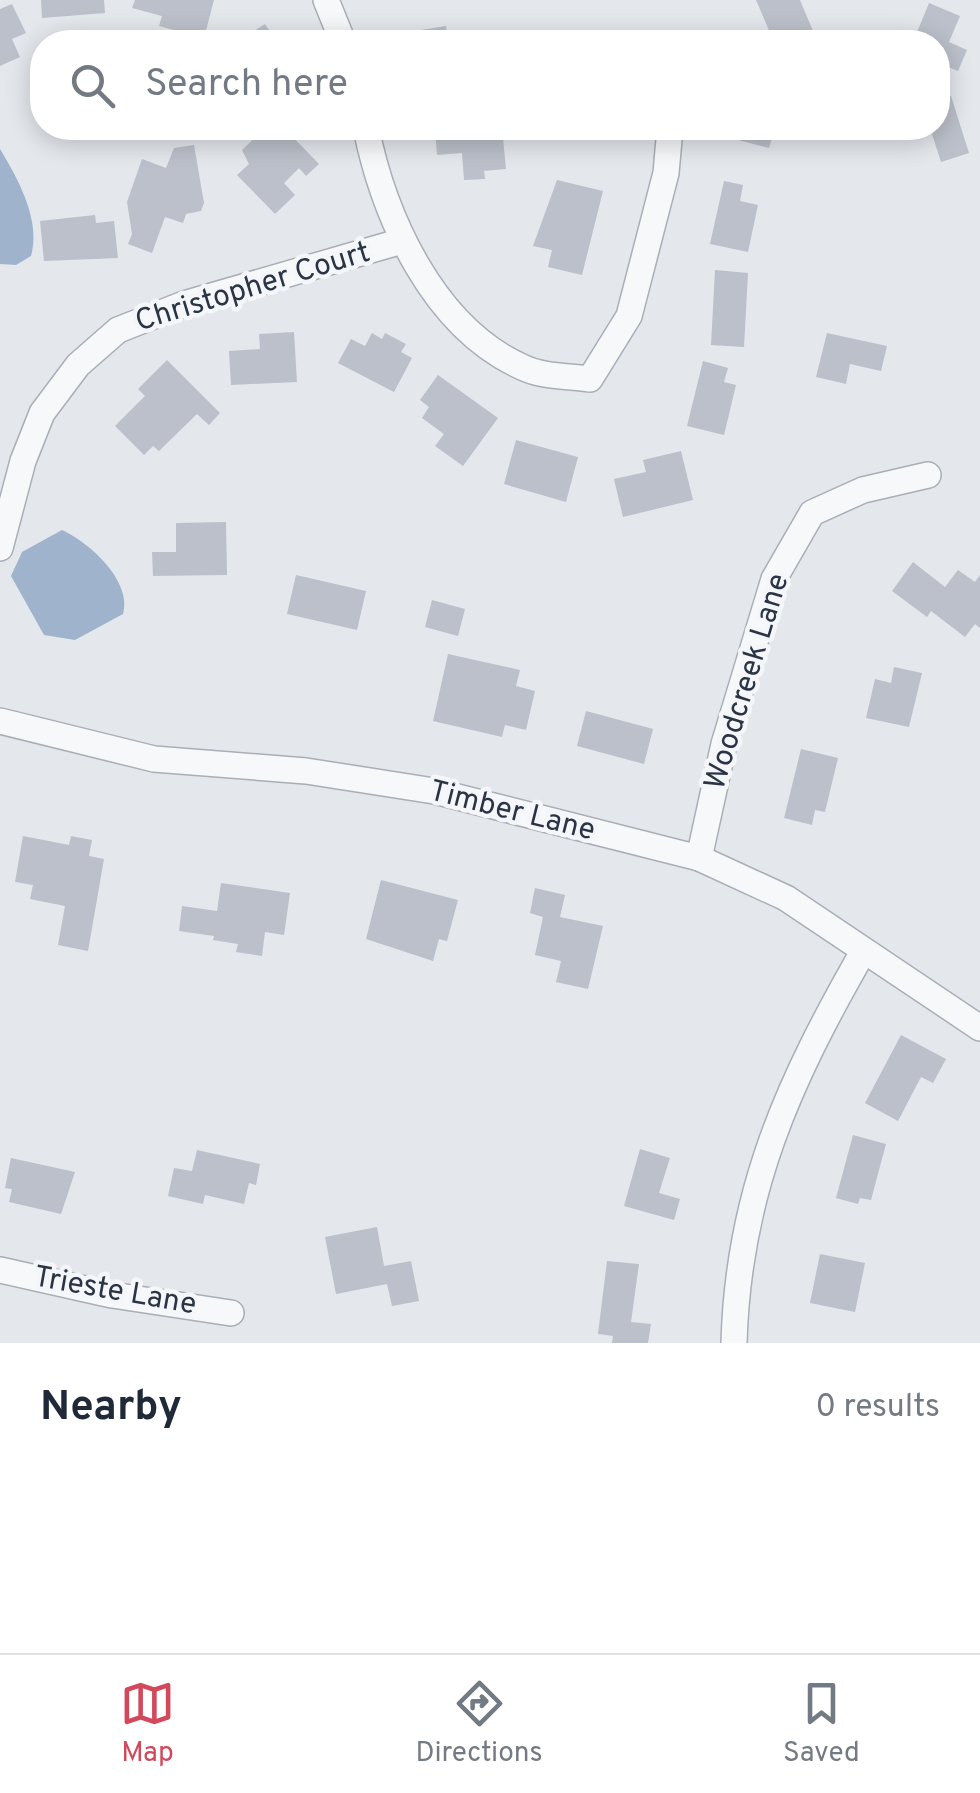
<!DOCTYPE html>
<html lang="en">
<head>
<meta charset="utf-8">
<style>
  :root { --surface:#fff; --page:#f6f6f7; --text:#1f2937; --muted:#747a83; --line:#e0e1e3; --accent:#d1495b }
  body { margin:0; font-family:Overpass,sans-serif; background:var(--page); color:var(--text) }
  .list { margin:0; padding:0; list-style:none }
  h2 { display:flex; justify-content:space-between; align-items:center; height:130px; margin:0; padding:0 40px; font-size:42px }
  h2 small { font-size:32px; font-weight:400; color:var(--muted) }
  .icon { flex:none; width:55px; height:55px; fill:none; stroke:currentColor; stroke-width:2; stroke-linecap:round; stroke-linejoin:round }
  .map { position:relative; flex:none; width:980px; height:1343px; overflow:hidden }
  .search { position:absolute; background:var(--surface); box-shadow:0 5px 25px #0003; left:30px; right:30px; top:30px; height:110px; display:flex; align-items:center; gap:25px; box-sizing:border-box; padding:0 35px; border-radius:40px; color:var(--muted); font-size:38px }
  .sheet { height:310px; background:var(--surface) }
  nav { display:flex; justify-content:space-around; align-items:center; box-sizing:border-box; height:140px; border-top:2px solid var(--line); background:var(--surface); font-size:28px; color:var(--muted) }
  nav a { display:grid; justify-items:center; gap:5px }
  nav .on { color:var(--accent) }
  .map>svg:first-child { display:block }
  .water { fill:#9fb4cc }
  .building { fill:#bbc0ca }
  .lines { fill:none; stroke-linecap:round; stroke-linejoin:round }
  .street-casing { stroke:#a9aeb7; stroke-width:28 }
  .street { stroke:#f7f8fa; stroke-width:25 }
  .labels { text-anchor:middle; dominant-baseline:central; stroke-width:9; stroke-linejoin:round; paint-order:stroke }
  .street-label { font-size:30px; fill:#2b3445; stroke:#f4f6f9 }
</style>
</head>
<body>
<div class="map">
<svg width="980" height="1343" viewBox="0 0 980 1343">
  <rect width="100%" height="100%" fill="#e4e7ec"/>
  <g class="water">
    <path d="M0 149C18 179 41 220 31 256L16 265 0 264Z"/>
    <path d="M62 530C90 543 132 581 123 614L75 640 44 635 11 576 22 552Z"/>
  </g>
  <g class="building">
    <polygon points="41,0 104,0 105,13 42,18"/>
    <polygon points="135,0 214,0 204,38 159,26 162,16 132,8"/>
    <polygon points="756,0 800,0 816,38 774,42"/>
    <polygon points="929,3 960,16 949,42 967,50 958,71 938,63 938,42 913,42"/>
    <polygon points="12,4 26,33 12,39 20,57 0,66 0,9"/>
    <polygon points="265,24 277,42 237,42"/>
    <polygon points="446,26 448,39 462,36 463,42 423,42 421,30"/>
    <polygon points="951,96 969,153 941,162 930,128 938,128 938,101"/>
    <polygon points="265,128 284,128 319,164 306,176 299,168 284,183 295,195 275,214 237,175 249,164 242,150"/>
    <polygon points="435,128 502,128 506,169 484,171 485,179 464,180 462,153 437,155"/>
    <polygon points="738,128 775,128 769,148 734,139"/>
    <polygon points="194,145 204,203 201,211 186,214 183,223 165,217 152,253 128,244 132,234 127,202 142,159 166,168 174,148"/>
    <polygon points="557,180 603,191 582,275 548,267 552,250 533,246"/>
    <polygon points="724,181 743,185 740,201 758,205 748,252 710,244"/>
    <polygon points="95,215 96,223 114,221 118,258 44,261 40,221"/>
    <polygon points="715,270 748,273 744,347 711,345"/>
    <polygon points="294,332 297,382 231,385 229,351 260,349 259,334"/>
    <polygon points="372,333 382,339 385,333 406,344 401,352 412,358 394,392 338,363 351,339 365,346"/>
    <polygon points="827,333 887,346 881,371 850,364 846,384 816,377"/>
    <polygon points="167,360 220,413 209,425 197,414 159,451 153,446 144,455 115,426 145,396 138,389"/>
    <polygon points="703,361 728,368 724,382 736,385 724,435 687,426"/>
    <polygon points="438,375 498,418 463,466 435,446 444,434 422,418 429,407 420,400"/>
    <polygon points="516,440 578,457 566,502 504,484"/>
    <polygon points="681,451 693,500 623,517 614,479 646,472 643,460"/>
    <polygon points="226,522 227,575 153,576 152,552 176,552 176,523"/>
    <polygon points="913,562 945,587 958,570 975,582 980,575 980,628 975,624 965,637 931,611 927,617 892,591"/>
    <polygon points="296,575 366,591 357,630 287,614"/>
    <polygon points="432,600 465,609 458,636 425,627"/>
    <polygon points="448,654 520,670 516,686 535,691 526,730 505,725 502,737 433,721"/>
    <polygon points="894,667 922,673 909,727 866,718 875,679 891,683"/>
    <polygon points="586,711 653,729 644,764 577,746"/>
    <polygon points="801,749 838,758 825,812 815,810 812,825 784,818"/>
    <polygon points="23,836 69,845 71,836 92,840 89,856 104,859 88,951 58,945 65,906 30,899 33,885 15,882"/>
    <polygon points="381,880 458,900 447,941 439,939 433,961 366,939"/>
    <polygon points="221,883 290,893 284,935 265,932 262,956 236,952 238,944 213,940 214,936 179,931 182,906 217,911"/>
    <polygon points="535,888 565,895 560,917 603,926 588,989 556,982 561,961 535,955 543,917 530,913"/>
    <polygon points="901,1035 946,1059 933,1083 921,1077 898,1121 865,1103"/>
    <polygon points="853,1135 886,1144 871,1200 860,1198 858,1204 836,1198"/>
    <polygon points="640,1149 670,1158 659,1193 680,1199 674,1220 624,1206"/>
    <polygon points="197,1150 260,1164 256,1185 249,1183 244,1204 205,1195 203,1204 168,1196 174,1168 192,1171"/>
    <polygon points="11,1158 75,1172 61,1214 9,1202 12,1189 5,1188"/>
    <polygon points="377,1227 384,1266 411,1261 419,1301 392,1306 387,1284 336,1294 325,1237"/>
    <polygon points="820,1254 865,1263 855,1312 810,1303"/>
    <polygon points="607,1261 639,1264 631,1322 651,1324 648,1343 612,1343 613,1336 598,1334"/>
  </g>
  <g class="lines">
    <defs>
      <g id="street">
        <polyline points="326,0 343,42"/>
        <path d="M366 128C384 217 433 327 522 367 542 377 568 376 590 379L629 316 666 173 670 128"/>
        <polyline points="0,548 23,461 42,413 78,365 118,330 184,304 402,241"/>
        <polyline points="0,721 154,759 306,771 434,791 699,858 786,898 980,1028"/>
        <polyline points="699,858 724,744 774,579 812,513 863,490 928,475"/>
        <polyline points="0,1270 112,1295 231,1313"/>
        <path d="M734 1343C738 1192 789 1081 863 952"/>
      </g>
    </defs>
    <use href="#street" class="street-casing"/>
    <use href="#street" class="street"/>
  </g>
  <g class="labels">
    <g class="street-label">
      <text transform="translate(253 288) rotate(-17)">Christopher Court</text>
      <text transform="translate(748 682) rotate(-73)">Woodcreek Lane</text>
      <text transform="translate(512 812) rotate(14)">Timber Lane</text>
      <text transform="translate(115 1292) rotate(10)">Trieste Lane</text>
    </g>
  </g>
</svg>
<div class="search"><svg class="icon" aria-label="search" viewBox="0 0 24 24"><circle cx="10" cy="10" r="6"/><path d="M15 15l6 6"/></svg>Search here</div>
</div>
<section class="sheet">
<h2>Nearby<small>0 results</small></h2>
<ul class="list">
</ul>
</section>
<nav>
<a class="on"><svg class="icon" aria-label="map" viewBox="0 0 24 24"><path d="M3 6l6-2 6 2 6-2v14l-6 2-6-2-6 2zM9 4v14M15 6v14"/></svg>Map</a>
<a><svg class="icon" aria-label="directions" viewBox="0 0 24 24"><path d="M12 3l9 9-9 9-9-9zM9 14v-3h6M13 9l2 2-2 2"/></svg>Directions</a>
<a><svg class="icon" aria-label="saved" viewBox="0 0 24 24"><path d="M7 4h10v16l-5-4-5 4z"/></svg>Saved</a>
</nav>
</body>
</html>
